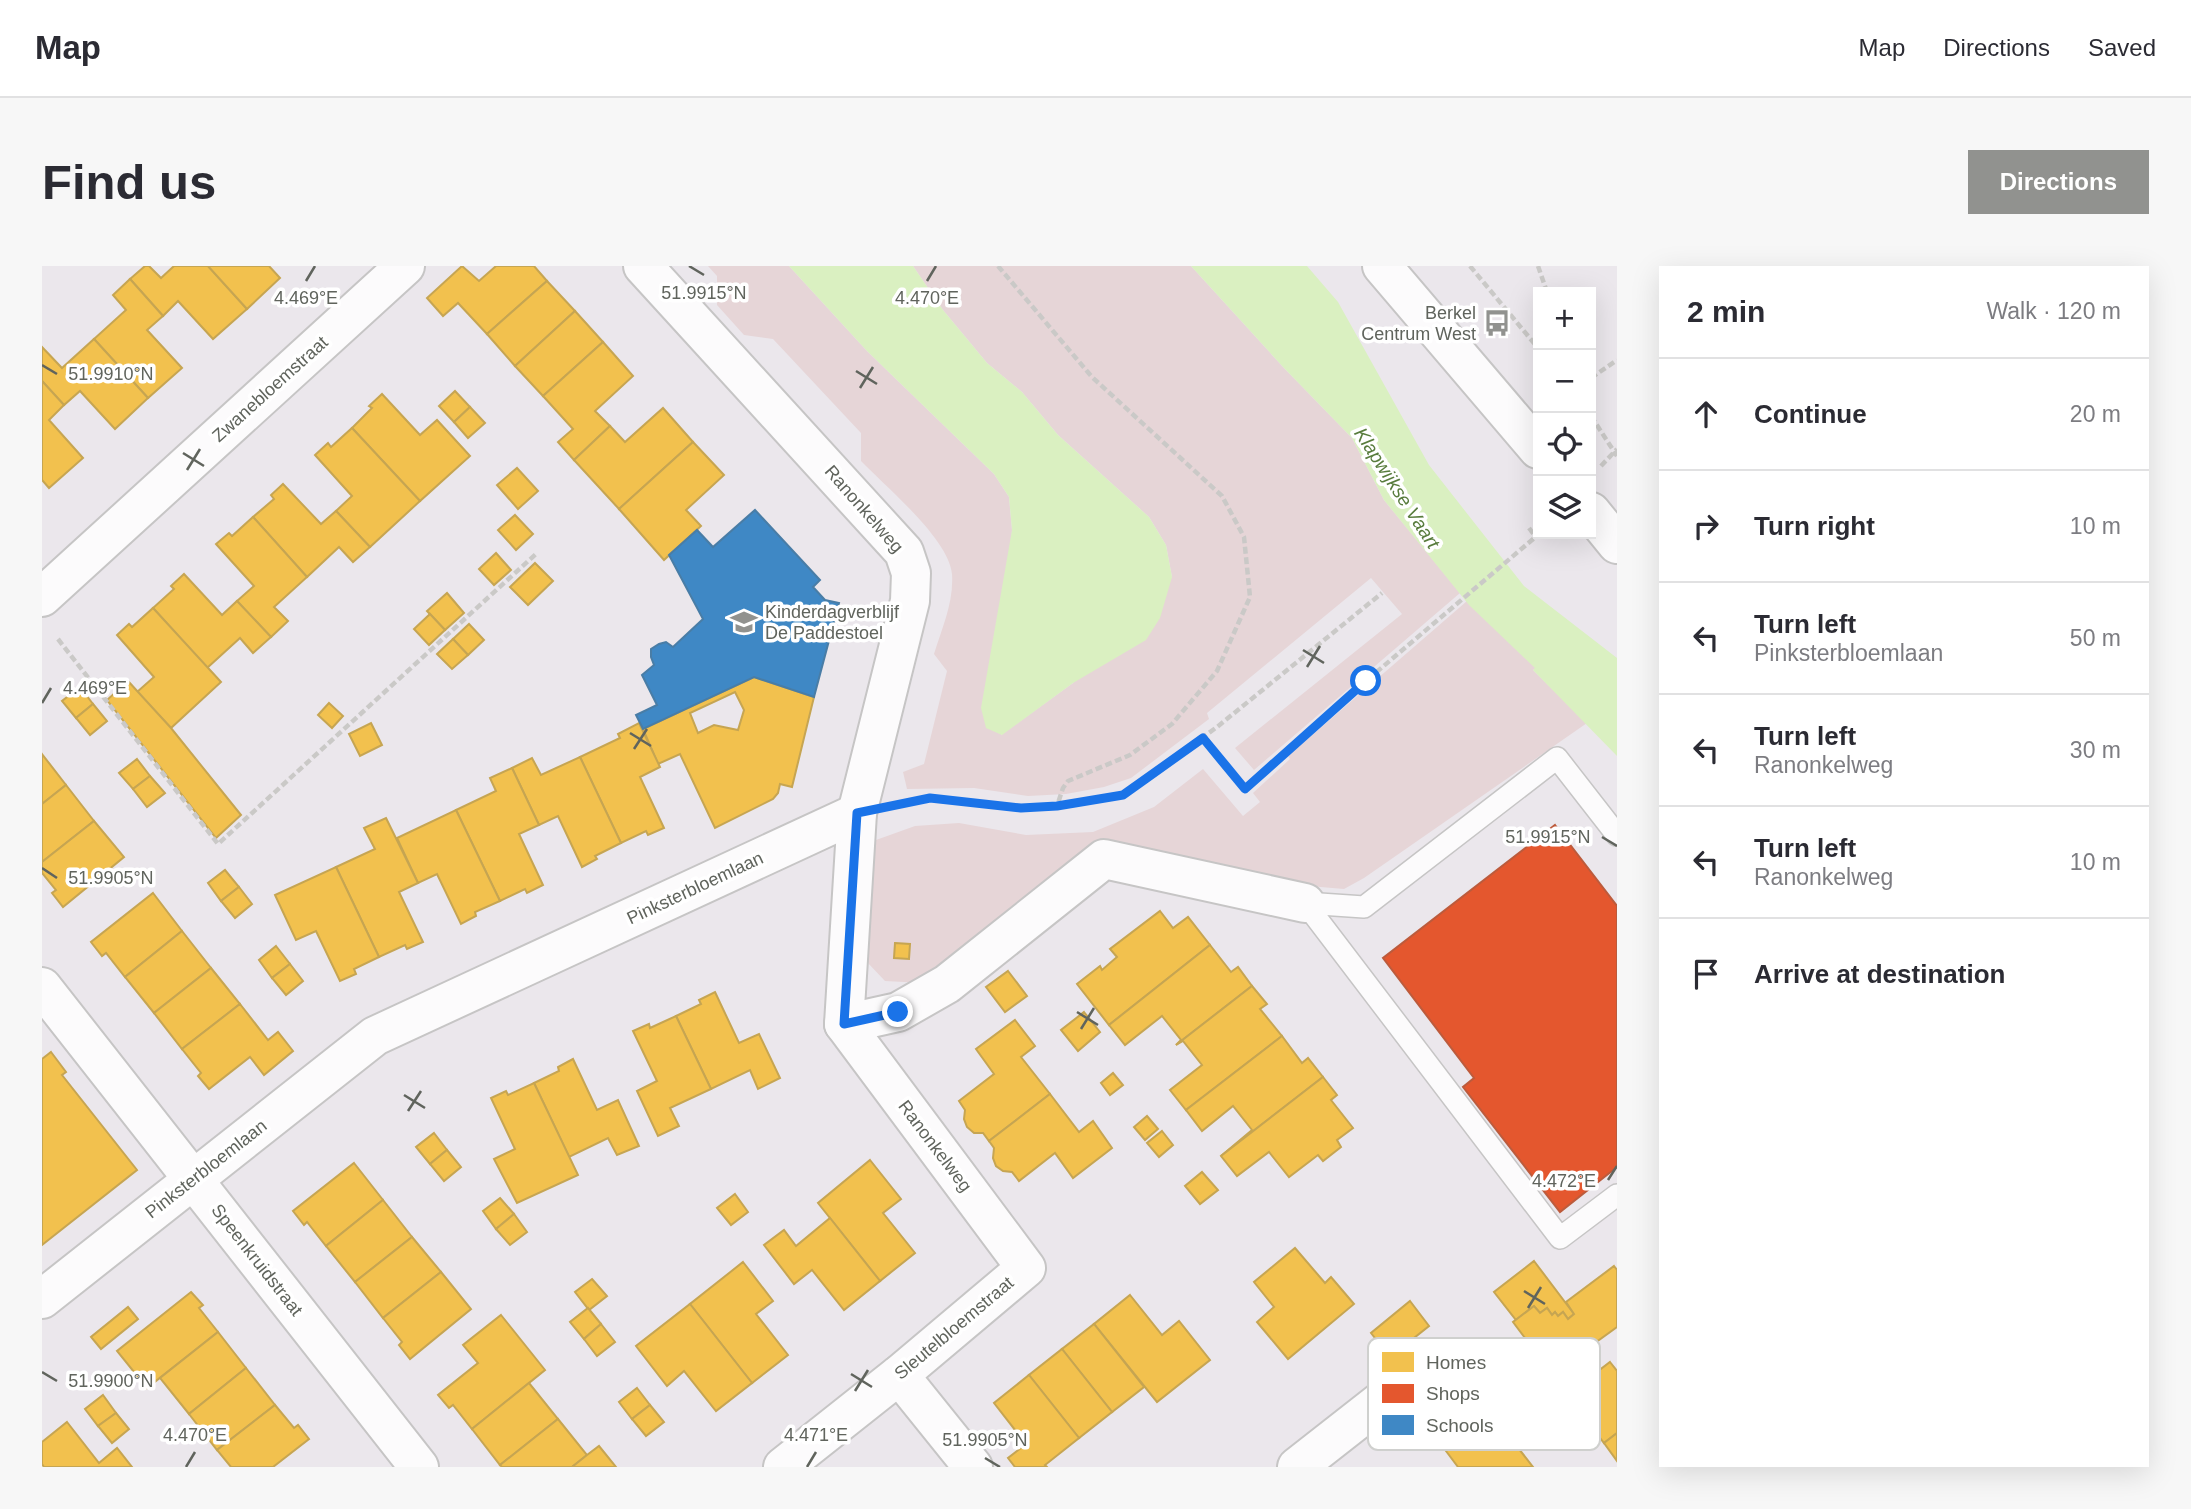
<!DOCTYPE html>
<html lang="en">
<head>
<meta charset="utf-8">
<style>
  :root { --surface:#fff; --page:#f7f7f7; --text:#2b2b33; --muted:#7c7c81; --line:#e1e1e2; --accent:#91928f }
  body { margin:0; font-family:Helvetica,sans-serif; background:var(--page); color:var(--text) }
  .controls { position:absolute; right:21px; top:21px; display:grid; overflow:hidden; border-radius:0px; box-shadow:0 7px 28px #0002 }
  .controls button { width:63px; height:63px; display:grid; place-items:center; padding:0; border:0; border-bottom:2px solid var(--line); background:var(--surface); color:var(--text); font:35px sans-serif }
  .stop { position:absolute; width:21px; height:21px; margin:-16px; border:5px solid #1a73e8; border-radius:50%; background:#fff }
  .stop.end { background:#1a73e8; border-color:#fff; box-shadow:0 2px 7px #0008 }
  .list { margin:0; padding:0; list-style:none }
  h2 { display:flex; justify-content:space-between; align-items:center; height:91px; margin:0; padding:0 28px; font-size:30px }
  h2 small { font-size:23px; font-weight:400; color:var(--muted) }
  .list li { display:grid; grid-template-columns:46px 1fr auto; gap:21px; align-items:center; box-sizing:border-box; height:112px; padding:0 28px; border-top:2px solid var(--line) }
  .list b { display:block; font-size:26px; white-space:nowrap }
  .list p { margin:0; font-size:23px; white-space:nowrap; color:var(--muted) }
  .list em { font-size:23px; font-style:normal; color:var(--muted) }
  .icon { flex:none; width:38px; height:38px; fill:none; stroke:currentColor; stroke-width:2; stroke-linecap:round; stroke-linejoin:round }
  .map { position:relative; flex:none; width:1575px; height:1201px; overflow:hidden; border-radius:0px }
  header { display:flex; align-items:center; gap:42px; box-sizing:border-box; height:98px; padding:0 35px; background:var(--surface); border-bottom:2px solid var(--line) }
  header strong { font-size:33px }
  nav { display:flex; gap:38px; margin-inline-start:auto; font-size:24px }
  .intro { display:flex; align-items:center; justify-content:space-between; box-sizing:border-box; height:168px; padding:0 42px }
  h1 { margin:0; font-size:49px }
  .button { padding:18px 32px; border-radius:0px; background:var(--accent); color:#fff; font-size:24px; font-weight:700 }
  main { display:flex; gap:42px; padding:0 42px }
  aside { flex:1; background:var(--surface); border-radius:0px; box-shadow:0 7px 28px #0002 }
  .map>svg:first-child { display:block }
  .green { fill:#e6d5d7 }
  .water { fill:#daf0c1 }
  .homes { fill:#f2c14e; stroke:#c6a552; stroke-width:2; fill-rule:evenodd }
  .shops { fill:#e4572e; stroke:#bc5b3c; stroke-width:2 }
  .schools { fill:#3f88c5; stroke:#497da6; stroke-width:2 }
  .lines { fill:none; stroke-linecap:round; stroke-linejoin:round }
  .lane-casing { stroke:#c6c5c5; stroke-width:24 }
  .street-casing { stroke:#c6c5c5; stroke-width:42 }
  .secondary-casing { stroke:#c6c5c5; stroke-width:42 }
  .path { stroke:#cac9c7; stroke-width:4.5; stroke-dasharray:7 3.5; stroke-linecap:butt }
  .lane { stroke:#fcfbfc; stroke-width:21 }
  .street { stroke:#fcfbfc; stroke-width:38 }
  .secondary { stroke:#fcfbfc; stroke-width:38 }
  .route { stroke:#1a73e8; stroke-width:9 }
  .ticks { fill:none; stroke:#60645d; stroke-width:2.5 }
  .labels { text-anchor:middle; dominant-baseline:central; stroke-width:7; stroke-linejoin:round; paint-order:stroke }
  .poi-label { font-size:18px; fill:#60645d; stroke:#fff; text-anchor:end }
  .street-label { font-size:18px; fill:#60645d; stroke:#fff }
  .water-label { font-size:19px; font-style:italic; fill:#587c3d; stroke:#fff }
  .key { fill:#fff; stroke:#cfd0ce; stroke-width:2 }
  .key-label { font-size:19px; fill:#60645d }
  .ticks-label { font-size:18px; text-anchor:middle; fill:#60645d; stroke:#fff; stroke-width:7; stroke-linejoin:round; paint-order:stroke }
</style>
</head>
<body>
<header>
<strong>Map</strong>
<nav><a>Map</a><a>Directions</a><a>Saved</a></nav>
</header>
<div class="intro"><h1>Find us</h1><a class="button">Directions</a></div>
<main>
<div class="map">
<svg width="1575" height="1201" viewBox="0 0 1575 1201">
  <rect width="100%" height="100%" fill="#ebe7ec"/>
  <g class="green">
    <path d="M666 0H747L825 85 952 208 967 231 970 264 959 469 1031 417 1130 311 1124 279 1107 251 1016 169 980 126 945 97 901 44 871 0H1149L1242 102 1310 172 1342 234 1418 327 1212 504 1193 482 1360 348 1329 312 1165 447 1167 453 1089 512 1062 521 1024 528 986 530 932 522 865 523 861 506 882 498 905 405 892 388C900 362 912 336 910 308 907 273 844 221 819 195V167L731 73 702 69 675 39V10Z"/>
    <polygon points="1425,335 1494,402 1491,404 1545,457 1322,612 1302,623 1267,620 1058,574 881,717 843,715 825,696 827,612 834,574 873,560 917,557 984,569 1051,566 1112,541 1161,503 1201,550 1218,536 1211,527 1248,493 1246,490"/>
  </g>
  <g class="water">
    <polygon points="747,0 871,0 901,44 945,97 980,126 1016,169 1107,251 1124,279 1130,311 1118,352 1104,374 1031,417 960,469 944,462 939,442 970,264 967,231 952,208 825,85"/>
    <polygon points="1149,0 1265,0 1296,36 1387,199 1482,320 1575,392 1575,490 1491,404 1493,402 1427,339 1342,234 1310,172 1242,102"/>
  </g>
  <g class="homes">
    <polygon points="103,0 107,0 119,12 132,0 166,0 205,43 171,73 136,35 121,50 88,13"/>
    <polygon points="166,0 227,0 238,12 205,43"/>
    <polygon points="420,0 437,15 454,0 492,0 505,15 445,68 416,37 401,50 385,32"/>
    <polygon points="88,13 121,50 105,64 140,102 106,132 52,73 84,44 71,29"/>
    <polygon points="505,15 533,45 473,100 445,68"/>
    <polygon points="533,45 561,76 501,130 473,100"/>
    <polygon points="52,73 106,132 73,163 38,125 22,139 0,115 0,81 20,102"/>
    <polygon points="561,76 591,110 553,145 568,160 532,194 516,176 531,163 501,130"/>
    <polygon points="0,115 22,139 7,154 41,192 7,222 0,214"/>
    <polygon points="413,125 428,141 412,156 397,140"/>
    <polygon points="340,128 378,169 395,154 428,190 378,235 310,162 330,142 327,140"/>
    <polygon points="428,141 443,157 426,172 412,156"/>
    <polygon points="621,142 651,176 577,243 532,194 568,160 583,176"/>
    <polygon points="310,162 378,235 328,281 294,245 310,230 273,189 286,177 289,181"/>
    <polygon points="651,176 682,209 644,244 659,260 622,294 577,243"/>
    <polygon points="475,202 496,225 476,243 455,219"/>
    <polygon points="241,218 279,258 294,245 328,281 311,296 297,281 265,311 211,251 232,233 229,229"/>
    <polygon points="473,249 491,268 474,284 456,264"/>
    <polygon points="211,251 265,311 232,341 246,355 229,371 195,335 212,320 174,278 187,267 190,270"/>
    <polygon points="454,287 469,304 452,319 437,303"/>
    <polygon points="493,297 511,315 486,339 468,321"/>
    <polygon points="142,308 180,349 195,335 229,371 211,387 198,372 165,402 111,342 132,323 129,320"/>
    <polygon points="405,327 422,347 403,364 385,345"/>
    <polygon points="111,342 179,416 129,462 95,426 112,411 75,369 87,358 90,361"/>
    <polygon points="388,348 403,364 387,379 372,363"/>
    <polygon points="427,358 442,374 426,389 411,373"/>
    <polygon points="411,373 426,389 410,403 395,388"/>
    <path d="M712 411 772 431 750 521 738 518 736 527 731 533 673 562 638 488 616 498 601 463ZM693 426 702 444 696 464 672 459 656 467 648 447Z"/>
    <polygon points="86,415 129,462 199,549 174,572 65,434"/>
    <polygon points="38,421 51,438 34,452 20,435"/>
    <polygon points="287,437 301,450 290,462 276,449"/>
    <polygon points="51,438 65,455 48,469 34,452"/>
    <polygon points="329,457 340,479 318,490 307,468"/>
    <polygon points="597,457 618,501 598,511 622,562 606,569 604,565 579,577 538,491 578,472 576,468"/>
    <polygon points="0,488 24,519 0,538"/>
    <polygon points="538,491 579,577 553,590 555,593 540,601 516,550 497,559 470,502 490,492 499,509"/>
    <polygon points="95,493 108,510 91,523 77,507"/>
    <polygon points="470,502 497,559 477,568 501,619 485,627 483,623 458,635 414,544 454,525 448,512"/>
    <polygon points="108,510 123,527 105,541 91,523"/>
    <polygon points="24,519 52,555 0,596 0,538"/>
    <polygon points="414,544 458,635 433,646 434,650 419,658 395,608 376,617 355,572"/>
    <polygon points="344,552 376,617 357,626 381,676 365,683 363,679 337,691 294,601 333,583 322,562"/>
    <polygon points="52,555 82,591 21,641 10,627 14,624 0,607 0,596"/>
    <polygon points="294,601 337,691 312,703 314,708 298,715 274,665 254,674 233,629"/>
    <polygon points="183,604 197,621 179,635 166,617"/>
    <polygon points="197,621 210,638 193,652 179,635"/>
    <polygon points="111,627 140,665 83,711 64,687 60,690 49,676"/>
    <polygon points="1118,645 1131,662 1146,651 1168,679 1067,759 1035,718 1058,700 1060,704 1075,691 1068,683"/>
    <polygon points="140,665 169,702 112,747 83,711"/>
    <polygon points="853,677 868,678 867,693 852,692"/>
    <polygon points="1168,679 1189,706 1196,701 1210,720 1134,779 1139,774 1120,750 1083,779 1067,759"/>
    <polygon points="234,680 248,698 230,712 217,694"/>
    <polygon points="248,698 261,715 244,729 230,712"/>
    <polygon points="169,702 198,738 140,783 112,747"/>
    <polygon points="966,705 985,730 963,746 944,721"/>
    <polygon points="1210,720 1225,738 1218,743 1240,770 1144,844 1128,824 1160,799 1141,775 1134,779"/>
    <polygon points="673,726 697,777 717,768 738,812 716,823 708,804 669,823 634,750 659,738 657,734"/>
    <polygon points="198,738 226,774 236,766 251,785 222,809 208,791 167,823 156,810 159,807 140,783"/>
    <polygon points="1042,746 1058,766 1036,785 1019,764"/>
    <polygon points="634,750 669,823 628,842 637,860 616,870 595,825 615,815 591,765 607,758 608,762"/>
    <polygon points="973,754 993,780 979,791 1008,828 947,875 941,867 932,867 925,861 922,853 923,844 917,835 952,808 934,783"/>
    <polygon points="1240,770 1260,797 1266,792 1281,811 1179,890 1210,864 1191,840 1160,865 1144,844"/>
    <polygon points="9,786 24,806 20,809 95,904 0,979 0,793"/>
    <polygon points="531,793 555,844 576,834 597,880 575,889 566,872 527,891 492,817 517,805 516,801"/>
    <polygon points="1071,807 1081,819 1068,829 1059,817"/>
    <polygon points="1281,811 1295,829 1289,834 1311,862 1295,874 1299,881 1281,895 1276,889 1247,911 1227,886 1195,910 1179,890"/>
    <polygon points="492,817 536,909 475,937 452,893 473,883 449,832 464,825 466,829"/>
    <polygon points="1008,828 1037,866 1051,855 1070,882 1031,912 1013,887 977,915 970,906 961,905 954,900 951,892 952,882 947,875"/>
    <polygon points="1105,850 1116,863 1103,874 1092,861"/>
    <polygon points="1120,865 1131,879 1117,891 1105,877"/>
    <polygon points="392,867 405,884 388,898 374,881"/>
    <polygon points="405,884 419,901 402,915 388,898"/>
    <polygon points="828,894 859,933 841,947 873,987 838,1015 776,937"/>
    <polygon points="312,897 341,934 284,980 265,956 262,959 251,945"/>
    <polygon points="1160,906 1176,924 1158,938 1143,920"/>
    <polygon points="693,928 706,946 689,959 675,942"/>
    <polygon points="458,932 472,948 454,963 441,945"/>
    <polygon points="341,934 370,971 313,1016 284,980"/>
    <polygon points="472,948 485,966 468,979 454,963"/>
    <polygon points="788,952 838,1015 802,1044 770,1004 752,1018 722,979 742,964 754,980"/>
    <polygon points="370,971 399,1006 341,1052 313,1016"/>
    <polygon points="1253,982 1283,1017 1289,1011 1312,1038 1246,1093 1215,1056 1232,1041 1212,1016"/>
    <polygon points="1492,995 1532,1048 1526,1053 1521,1046 1516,1050 1513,1046 1510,1049 1505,1042 1498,1047 1492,1040 1474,1054 1452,1026"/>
    <polygon points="701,996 731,1035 714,1048 746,1089 710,1117 648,1038"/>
    <polygon points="1572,1000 1575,1004 1575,1061 1510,1108 1471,1056 1492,1040 1498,1047 1505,1042 1510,1049 1513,1046 1516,1050 1521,1046 1526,1053 1532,1048 1524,1036"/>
    <polygon points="399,1006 429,1043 368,1093 357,1079 360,1076 341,1052"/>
    <polygon points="550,1013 565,1030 547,1044 533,1026"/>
    <polygon points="149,1026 161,1039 157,1042 176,1066 105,1122 75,1085"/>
    <polygon points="1088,1029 1120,1069 1137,1055 1168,1094 1115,1136 1052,1058"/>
    <polygon points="1368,1035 1387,1060 1348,1091 1329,1067"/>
    <polygon points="648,1038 710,1117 674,1145 642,1105 625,1120 594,1080"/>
    <polygon points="86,1041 96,1053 59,1083 49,1071"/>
    <polygon points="546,1042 559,1058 542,1073 528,1056"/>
    <polygon points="459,1049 503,1104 430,1163 411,1139 407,1142 396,1129 436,1097 421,1079"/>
    <polygon points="559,1058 573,1076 555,1090 542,1073"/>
    <polygon points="1052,1058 1102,1121 1070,1146 1020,1083"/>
    <polygon points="176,1066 204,1102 147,1148 118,1112"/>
    <polygon points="1020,1083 1070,1146 1037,1172 987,1109"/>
    <polygon points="1568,1096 1575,1105 1575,1167 1562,1177 1525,1129"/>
    <polygon points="204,1102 233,1139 175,1184 147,1148"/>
    <polygon points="987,1109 1037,1172 1003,1199 1005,1201 973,1201 966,1192 984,1178 952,1137"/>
    <polygon points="487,1117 516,1153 458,1199 430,1163"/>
    <polygon points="595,1122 608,1139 590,1153 577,1136"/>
    <polygon points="61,1129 74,1147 56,1160 43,1143"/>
    <polygon points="233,1139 252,1162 256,1159 267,1173 231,1201 189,1201 175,1184"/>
    <polygon points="608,1139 622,1156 604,1170 590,1153"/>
    <polygon points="74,1147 87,1163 70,1177 56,1160"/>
    <polygon points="516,1153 545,1189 530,1201 460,1201 458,1199"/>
    <polygon points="25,1156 57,1197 75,1182 90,1201 2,1201 0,1198 0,1176"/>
    <polygon points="1456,1156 1491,1201 1416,1201 1401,1181 1429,1158 1438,1170"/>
    <polygon points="1575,1167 1575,1195 1562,1177"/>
    <polygon points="557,1180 574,1201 530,1201 545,1189"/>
  </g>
  <polygon class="shops" points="1513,559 1575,640 1575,901 1518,946 1421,821 1432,812 1341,692"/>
  <polygon class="schools" points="713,244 778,314 771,321 783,334 797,337 772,431 712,411 601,463 594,449 615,439 600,409 612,399 609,391 609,383 617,378 624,376 631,381 661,353 627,289 655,264 671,281"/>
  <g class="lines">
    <defs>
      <g id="lane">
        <polyline points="1263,637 1518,972 1575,929"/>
        <polyline points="1263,637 1322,641 1515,492 1575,569"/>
      </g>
      <g id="street">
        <polyline points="601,0 862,286 869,307 868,335 815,547 802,758 984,1002 857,1109 741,1201"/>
        <polyline points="0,331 363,0"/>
        <polyline points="0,721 377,1201"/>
        <polyline points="802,758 856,746 905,718 1062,593 1263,637"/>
        <polyline points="0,1033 333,770 815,547"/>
        <polyline points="857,1109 931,1201"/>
        <polyline points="1255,1201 1366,1114"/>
      </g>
      <g id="secondary">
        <polyline points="1340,0 1496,183"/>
        <polyline points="1549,246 1575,278"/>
      </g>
    </defs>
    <use href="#lane" class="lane-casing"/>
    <use href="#street" class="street-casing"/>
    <use href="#secondary" class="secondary-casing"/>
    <g class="path">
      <polyline points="956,0 1050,111 1180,230 1202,271 1208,331 1175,405 1130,458 1088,489 1026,515 1021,522 1015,540"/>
      <polyline points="1428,0 1496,82"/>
      <polyline points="1496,0 1505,26"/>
      <polyline points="1549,112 1575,94"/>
      <polyline points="1549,150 1575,190"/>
      <polyline points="1559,200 1575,183"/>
      <polyline points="1487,262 1493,270"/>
      <polyline points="16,373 176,578 495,287"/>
      <polyline points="1161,472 1203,523 1324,415 1497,268"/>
      <polyline points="864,537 888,532 979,542 1015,540 1081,529 1175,461 1340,327"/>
    </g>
    <use href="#lane" class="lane"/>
    <use href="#street" class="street"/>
    <use href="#secondary" class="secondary"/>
  </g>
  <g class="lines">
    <polyline class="route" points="856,746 802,758 815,547 888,532 979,542 1015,540 1081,529 1161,472 1203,523 1324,415"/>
  </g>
  <path class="ticks" d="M647 0 662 9M264 15 273 0M885 15 894 0M0 99 15 108M814 105 835 118M818 122 831 101M141 187 162 200M145 204 158 183M1261 384 1282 397M1265 401 1278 380M0 437 9 422M588 467 609 480M592 483 605 463M1560 571 1575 580M0 602 15 612M1035 746 1056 759M1039 763 1052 742M362 829 383 842M366 845 379 825M1566 914 1575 900M1482 1025 1503 1038M1486 1042 1499 1021M0 1106 15 1115M809 1108 830 1121M813 1125 826 1104M943 1192 958 1201M144 1201 153 1186M765 1201 774 1186"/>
  <defs>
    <symbol id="bus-bare" viewBox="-9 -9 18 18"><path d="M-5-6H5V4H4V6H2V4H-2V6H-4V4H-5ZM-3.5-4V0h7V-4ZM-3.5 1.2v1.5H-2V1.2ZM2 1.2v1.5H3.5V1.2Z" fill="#91928f" stroke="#fff" stroke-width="2.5" paint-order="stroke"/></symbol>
    <symbol id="school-bare" viewBox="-9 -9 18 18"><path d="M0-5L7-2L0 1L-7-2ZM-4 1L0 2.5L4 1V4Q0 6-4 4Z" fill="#91928f" stroke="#fff" stroke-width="2.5" paint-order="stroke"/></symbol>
  </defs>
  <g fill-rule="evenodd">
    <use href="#bus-bare" x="1436" y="38" width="38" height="38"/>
    <use href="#school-bare" x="683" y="337" width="38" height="38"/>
  </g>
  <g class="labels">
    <g class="poi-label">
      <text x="1434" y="47">Berkel<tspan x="1434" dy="21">Centrum West</tspan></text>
      <text x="723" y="346" text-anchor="start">Kinderdagverblijf<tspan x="723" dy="21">De Paddestoel</tspan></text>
    </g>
    <g class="street-label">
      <text transform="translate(228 123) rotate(-42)">Zwanebloemstraat</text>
      <text transform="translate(822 243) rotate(49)">Ranonkelweg</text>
      <text transform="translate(653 622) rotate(-25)">Pinksterbloemlaan</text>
      <text transform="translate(893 880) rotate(53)">Ranonkelweg</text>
      <text transform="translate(164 903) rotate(-38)">Pinksterbloemlaan</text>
      <text transform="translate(215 994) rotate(52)">Speenkruidstraat</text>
      <text transform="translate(912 1062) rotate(-40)">Sleutelbloemstraat</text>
    </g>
    <g class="water-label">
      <text transform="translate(1355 222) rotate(57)">Klapwijkse Vaart</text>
    </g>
  </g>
  <rect x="1326" y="1072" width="232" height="112" rx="10" class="key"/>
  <rect x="1340" y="1086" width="32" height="20" fill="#f2c14e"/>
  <rect x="1340" y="1118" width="32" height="19" fill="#e4572e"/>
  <rect x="1340" y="1149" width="32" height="20" fill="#3f88c5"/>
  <g class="key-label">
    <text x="1384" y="1103">Homes</text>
    <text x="1384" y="1134">Shops</text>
    <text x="1384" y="1166">Schools</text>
  </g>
  <g class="ticks-label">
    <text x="662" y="33">51.9915°N</text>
    <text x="264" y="38">4.469°E</text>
    <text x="885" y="38">4.470°E</text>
    <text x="69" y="114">51.9910°N</text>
    <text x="53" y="428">4.469°E</text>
    <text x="1506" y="577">51.9915°N</text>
    <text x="69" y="618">51.9905°N</text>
    <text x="1522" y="921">4.472°E</text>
    <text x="69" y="1121">51.9900°N</text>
    <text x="153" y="1175">4.470°E</text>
    <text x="774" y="1175">4.471°E</text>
    <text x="943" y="1180">51.9905°N</text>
  </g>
</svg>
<div class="controls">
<button>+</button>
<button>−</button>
<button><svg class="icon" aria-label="locate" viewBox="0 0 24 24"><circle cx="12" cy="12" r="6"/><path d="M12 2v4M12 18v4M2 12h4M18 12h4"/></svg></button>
<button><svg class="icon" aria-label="layers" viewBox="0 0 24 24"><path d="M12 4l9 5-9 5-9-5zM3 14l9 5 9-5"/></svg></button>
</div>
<div class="stop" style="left:1324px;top:415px"></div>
<div class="stop end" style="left:856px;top:746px"></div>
</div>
<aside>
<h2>2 min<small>Walk · 120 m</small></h2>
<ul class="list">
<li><svg class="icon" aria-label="ahead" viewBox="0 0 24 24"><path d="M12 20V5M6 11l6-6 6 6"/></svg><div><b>Continue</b></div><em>20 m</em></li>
<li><svg class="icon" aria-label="right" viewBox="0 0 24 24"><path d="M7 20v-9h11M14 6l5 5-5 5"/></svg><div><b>Turn right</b></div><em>10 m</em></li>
<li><svg class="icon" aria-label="left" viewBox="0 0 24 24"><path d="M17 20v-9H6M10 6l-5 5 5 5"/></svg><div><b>Turn left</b><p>Pinksterbloemlaan</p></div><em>50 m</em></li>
<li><svg class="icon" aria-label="left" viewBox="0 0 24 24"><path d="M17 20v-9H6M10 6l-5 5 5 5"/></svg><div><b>Turn left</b><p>Ranonkelweg</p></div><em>30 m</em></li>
<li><svg class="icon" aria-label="left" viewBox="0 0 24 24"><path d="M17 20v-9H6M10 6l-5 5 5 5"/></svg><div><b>Turn left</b><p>Ranonkelweg</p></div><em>10 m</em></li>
<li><svg class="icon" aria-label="arrive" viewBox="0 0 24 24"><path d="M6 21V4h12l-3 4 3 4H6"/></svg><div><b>Arrive at destination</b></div></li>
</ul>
</aside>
</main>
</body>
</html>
